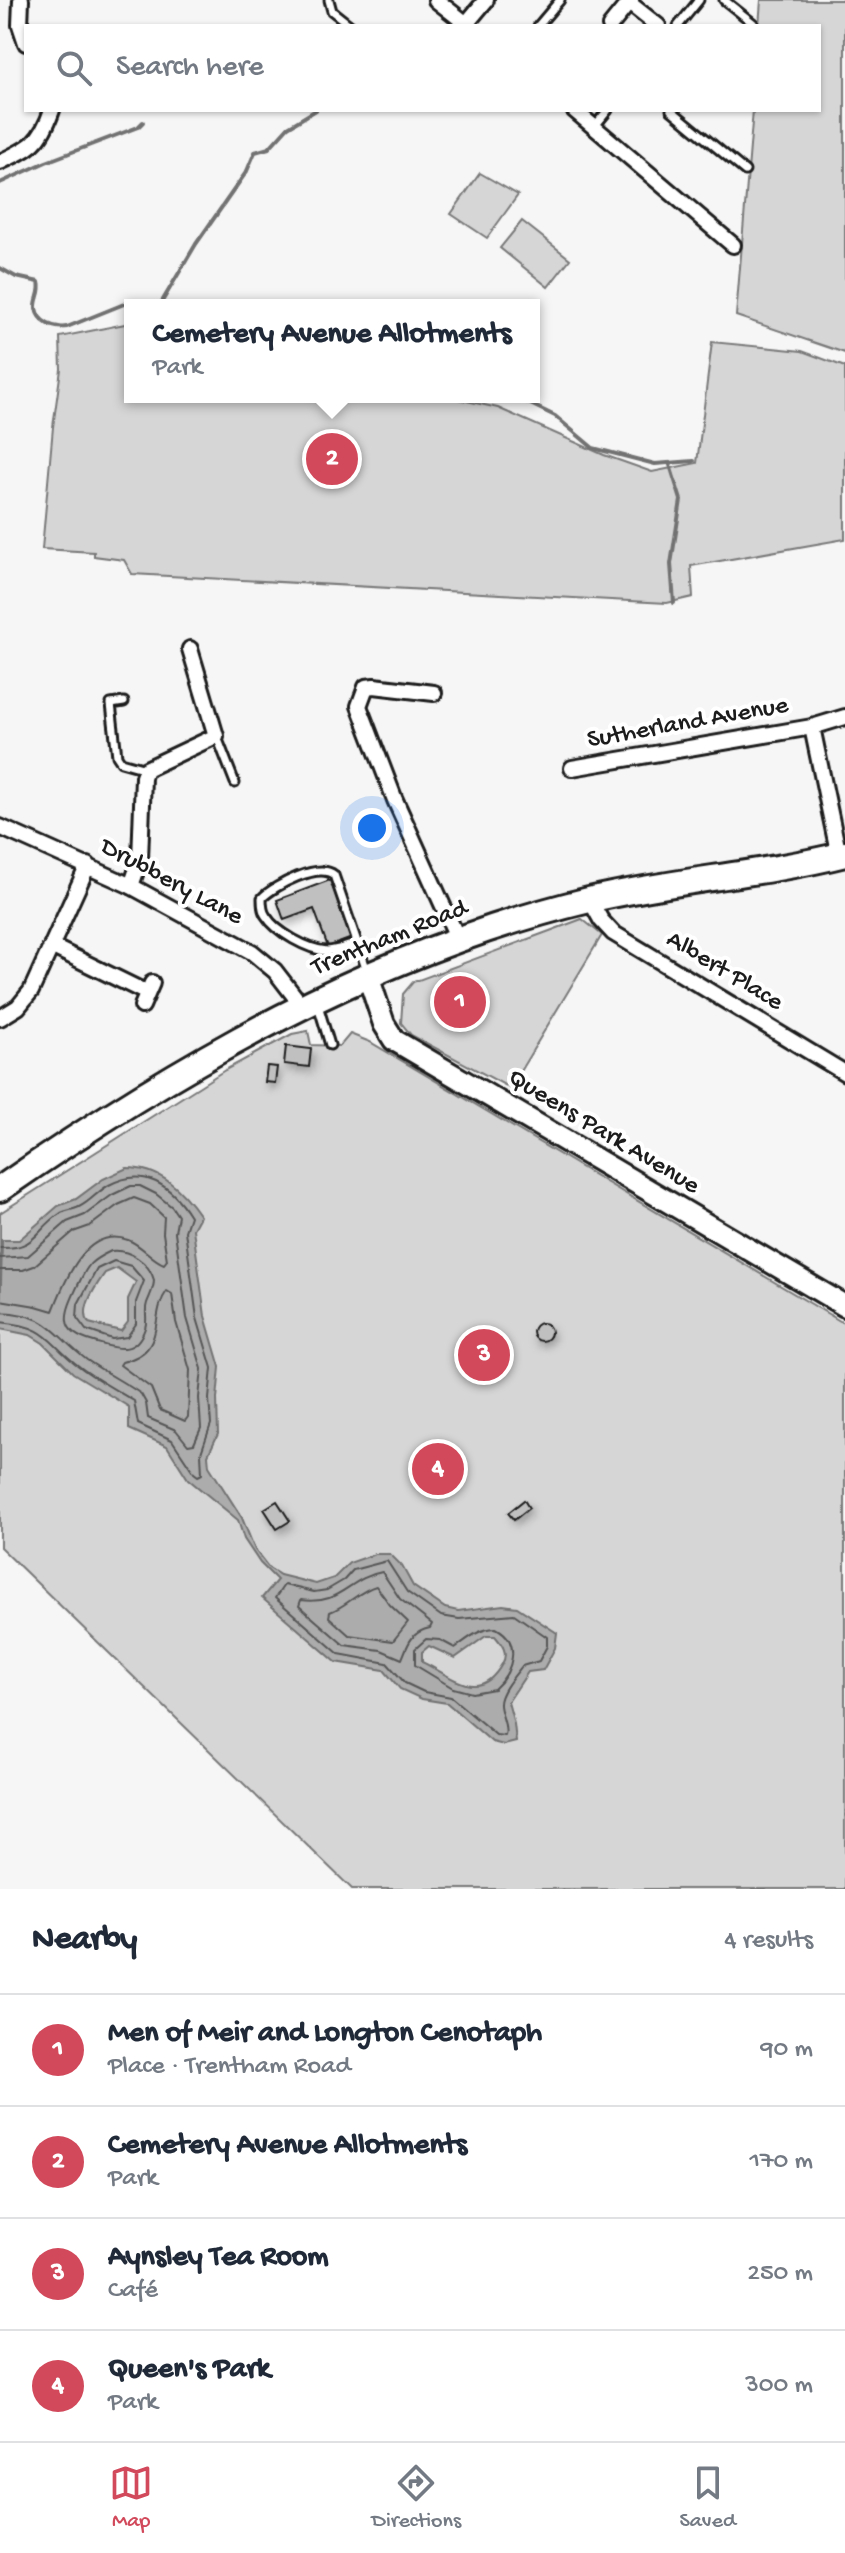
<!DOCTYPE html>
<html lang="en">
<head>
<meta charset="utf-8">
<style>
  :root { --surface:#fff; --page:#f2f2f3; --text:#1f2937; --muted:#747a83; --line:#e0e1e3; --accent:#d1495b }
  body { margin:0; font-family:"Gochi Hand",sans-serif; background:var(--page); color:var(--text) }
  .you { position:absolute; left:372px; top:828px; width:28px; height:28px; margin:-20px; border:6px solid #fff; border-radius:50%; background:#1a73e8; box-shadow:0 0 0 12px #1a73e833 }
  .badge { display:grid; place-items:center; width:52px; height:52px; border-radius:50%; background:var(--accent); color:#fff; font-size:26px; font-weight:700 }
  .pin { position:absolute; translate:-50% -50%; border:4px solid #fff; box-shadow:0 2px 8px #0006 }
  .popup { position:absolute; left:124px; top:299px; width:416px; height:104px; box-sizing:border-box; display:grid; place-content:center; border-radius:0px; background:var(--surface); filter:drop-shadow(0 2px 6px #0005); font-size:26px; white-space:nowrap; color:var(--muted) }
  .popup b { font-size:30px; color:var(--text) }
  .popup::after { content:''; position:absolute; left:50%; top:100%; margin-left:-16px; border:16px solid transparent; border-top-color:var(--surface) }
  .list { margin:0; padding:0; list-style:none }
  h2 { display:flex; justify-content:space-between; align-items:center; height:104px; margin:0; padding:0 32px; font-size:34px }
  h2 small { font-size:26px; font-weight:400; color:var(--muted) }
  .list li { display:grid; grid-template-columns:52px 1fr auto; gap:24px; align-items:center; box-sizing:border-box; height:112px; padding:0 32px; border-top:2px solid var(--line) }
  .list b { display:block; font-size:30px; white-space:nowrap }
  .list p { margin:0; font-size:26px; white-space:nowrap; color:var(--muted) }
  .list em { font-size:26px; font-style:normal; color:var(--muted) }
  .icon { flex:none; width:44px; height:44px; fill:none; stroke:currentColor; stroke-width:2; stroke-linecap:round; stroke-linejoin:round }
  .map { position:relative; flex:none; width:845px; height:1889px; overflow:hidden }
  .search { position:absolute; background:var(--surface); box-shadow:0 2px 6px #0004; left:24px; right:24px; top:24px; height:88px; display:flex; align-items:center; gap:20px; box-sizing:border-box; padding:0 28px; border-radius:0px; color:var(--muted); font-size:30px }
  .sheet { height:552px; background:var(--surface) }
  nav { display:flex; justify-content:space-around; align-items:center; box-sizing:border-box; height:112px; border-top:2px solid var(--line); background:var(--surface); font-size:22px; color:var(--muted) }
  nav a { display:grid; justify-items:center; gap:4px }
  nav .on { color:var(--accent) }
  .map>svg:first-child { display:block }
  .green { fill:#d6d6d6; stroke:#797979; stroke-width:2 }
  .water { fill:#acacac; stroke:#727272; stroke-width:2; fill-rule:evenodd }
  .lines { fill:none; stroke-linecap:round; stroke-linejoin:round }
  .shore { stroke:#565656; stroke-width:2 }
  .stream { stroke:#727272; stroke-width:4 }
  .building { fill:#c0c0c0; stroke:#1c1c1c; stroke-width:2; filter:url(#shadow) }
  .lane-casing { stroke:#1c1c1c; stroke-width:13 }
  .street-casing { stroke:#1c1c1c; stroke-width:20 }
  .secondary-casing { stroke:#1c1c1c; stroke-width:26 }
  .primary-casing { stroke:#1c1c1c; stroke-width:30 }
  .lane { stroke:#fff; stroke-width:7 }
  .street { stroke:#fff; stroke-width:14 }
  .secondary { stroke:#fff; stroke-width:20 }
  .primary { stroke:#fff; stroke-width:24 }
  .labels { text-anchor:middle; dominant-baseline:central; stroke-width:8; stroke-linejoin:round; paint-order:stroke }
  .street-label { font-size:26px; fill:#1c1c1c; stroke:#fff }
</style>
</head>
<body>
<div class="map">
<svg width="845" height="1889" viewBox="0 0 845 1889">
  <defs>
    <filter id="shadow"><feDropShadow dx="3" dy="5" stdDeviation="4" flood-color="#0004"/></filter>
  </defs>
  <rect width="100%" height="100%" fill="#f6f6f6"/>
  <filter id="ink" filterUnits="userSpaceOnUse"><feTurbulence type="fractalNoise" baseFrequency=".0125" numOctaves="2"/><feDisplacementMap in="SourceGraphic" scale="16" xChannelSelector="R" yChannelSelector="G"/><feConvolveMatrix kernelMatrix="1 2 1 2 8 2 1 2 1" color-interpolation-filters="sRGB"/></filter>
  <g filter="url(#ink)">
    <g class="green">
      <polygon points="761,0 845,0 845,353 736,316 753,110 819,110 819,26 759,26"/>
      <polygon points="480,173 518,195 487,238 451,214"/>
      <polygon points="522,221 570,259 548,287 500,248"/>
      <polygon points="130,323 130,397 449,397 498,408 604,455 652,472 697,463 712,342 802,351 845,367 845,539 691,566 693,597 667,603 132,574 124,560 94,556 94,552 42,549 53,427 61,369 60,337"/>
      <polygon points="582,919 602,935 510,1088 411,1035 401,1023 403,994 413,982"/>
      <polygon points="308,1031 311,1045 340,1046 350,1034 370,1042 845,1324 845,1889 352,1889 0,1547 0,1213 225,1070 292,1034"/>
    </g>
    <path class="water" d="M127 1168C161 1168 182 1190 200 1216L193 1229 205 1316 220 1367 217 1399 218 1434 208 1455 209 1466 242 1518 255 1550 269 1568 280 1575 316 1584 334 1578 349 1563 375 1554H390L402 1566 413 1586 445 1608 458 1611 503 1605 517 1607 557 1633 555 1648 543 1670 528 1672 508 1702 514 1724 516 1742 504 1745 492 1742 447 1703 422 1699 400 1689 384 1670 336 1662 262 1598 277 1580 260 1563 244 1539 238 1520 188 1479 167 1446 129 1429V1407L73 1373 43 1343 30 1335 0 1329 2 1240H19L58 1206 76 1199 103 1179ZM117 1268 136 1282 128 1299V1322L121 1331 89 1323C79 1309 96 1286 105 1273ZM486 1636H495C502 1644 509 1653 502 1664 479 1705 452 1676 422 1662V1652L429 1646 455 1658Z"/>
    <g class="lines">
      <g class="shore">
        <path d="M0 1248C37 1249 35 1230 61 1213 67 1210 73 1210 79 1207 90 1202 98 1191 109 1185 144 1166 171 1185 190 1216L185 1231 197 1318 212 1368 209 1399 211 1424 201 1453 202 1474 198 1476 194 1473 172 1440 138 1424 134 1401C116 1390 97 1380 80 1367 45 1341 51 1327 0 1322"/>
        <path d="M111 1251C129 1249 149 1262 154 1280 154 1289 150 1295 147 1303 144 1311 148 1320 145 1328 135 1357 115 1348 94 1342 56 1332 65 1313 78 1285 88 1264 90 1261 111 1251Z"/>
        <path d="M0 1258 28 1256 67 1222 85 1215 112 1195 131 1186H140L156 1194 172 1207 178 1216 175 1232 187 1318 202 1369 199 1398 201 1428 194 1444 188 1445 176 1430 148 1418 146 1403 141 1394C124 1382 104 1372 87 1360 51 1333 53 1315 0 1312"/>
        <polygon points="114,1261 131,1266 144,1281 136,1302 136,1324 127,1337 112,1339 86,1330 77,1318 78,1304 97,1269"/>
        <path d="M0 1270H23L34 1266 73 1232 90 1226 118 1205 134 1198 150 1204 164 1217 163 1233 167 1260 164 1264C152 1260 142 1245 128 1240 85 1225 64 1283 53 1311L36 1306 0 1300"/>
        <path d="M167 1291 172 1294 176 1322 190 1370 188 1417 185 1421 160 1410 151 1388 120 1365 122 1362C169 1351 148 1316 167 1291Z"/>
        <path d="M387 1561 407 1592 441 1616 459 1619 514 1614 547 1637V1646L539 1661 522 1666C515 1675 499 1693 500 1705 501 1717 508 1725 505 1736L496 1735 451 1697 424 1692 405 1683 387 1663 339 1654 275 1598 284 1585 314 1592 327 1590 344 1580 353 1570Z"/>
        <path d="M382 1572 400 1599 432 1624 430 1628C411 1632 408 1644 402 1659L381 1650 344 1645 299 1606 301 1600C341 1606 348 1578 382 1572Z"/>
        <path d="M376 1586 390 1605 408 1622 393 1641 349 1635 329 1617 330 1612C347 1606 360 1590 376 1586Z"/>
        <path d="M496 1628C523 1642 512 1673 494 1689L472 1693 453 1688 415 1665V1649L426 1639 440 1640 455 1648C469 1638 478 1629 496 1628Z"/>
      </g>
      <g class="stream">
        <polyline points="0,183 46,162 138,127 143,122"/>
        <path d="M0 268 16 277 39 282C42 292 35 299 36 308 38 323 55 329 67 327L129 302 155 305"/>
        <polyline points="160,305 196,244 247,171 255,152 269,148 288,127 316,110"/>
        <polyline points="516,397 555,416 593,448 655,464 694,461"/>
        <polyline points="670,465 681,500 671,564 674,603"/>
      </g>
    </g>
    <g class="building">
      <polygon points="330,880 352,938 328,947 314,909 284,920 277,900"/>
      <polygon points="286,1046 311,1049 309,1067 284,1064"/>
      <polygon points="267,1066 277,1067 275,1083 265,1082"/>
      <circle cx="542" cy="1332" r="9"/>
      <polygon points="488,1346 497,1350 497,1366 471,1369 469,1347"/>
      <polygon points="524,1500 529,1508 514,1520 508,1513"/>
      <polygon points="277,1501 290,1521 277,1529 264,1509"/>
    </g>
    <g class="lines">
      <defs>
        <g id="lane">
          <polyline points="329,0 332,11 351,26"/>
          <polyline points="724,0 753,23"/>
          <polyline points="538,26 560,0"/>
          <polyline points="678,26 699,0"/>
          <polyline points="671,110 745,171"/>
          <polyline points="594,127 608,110"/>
          <polyline points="124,702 111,704 117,756 121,762 146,769"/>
          <polyline points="217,737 235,783"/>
          <path d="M358 943C348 946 337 951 327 951 308 950 276 932 266 916 262 911 262 904 262 898 275 885 319 862 334 875L367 971"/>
          <polyline points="318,1005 330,1045"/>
        </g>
        <g id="street">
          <polyline points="21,0 20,25 26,43"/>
          <polyline points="436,0 469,26"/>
          <polyline points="629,3 658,26"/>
          <polyline points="466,24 486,0"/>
          <polyline points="610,26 631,0"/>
          <polyline points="574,110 733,245"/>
          <path d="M0 162C30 148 41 143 52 110"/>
          <polyline points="434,693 374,686 366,687 359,706 395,800 458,939"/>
          <polyline points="812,727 839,856"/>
          <polyline points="572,768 812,727 845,717"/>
          <polyline points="0,827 131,886 252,952 275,971 302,1006"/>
          <polyline points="131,886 140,860 143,777 146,769 216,736 190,649"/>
          <polyline points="590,900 601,920 613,933 845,1073"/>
          <polyline points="53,947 147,993"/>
          <polyline points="142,1006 152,983"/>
          <polyline points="0,1018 18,1007 31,991 88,865"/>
        </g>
        <polyline id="secondary" points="368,976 384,1024 394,1040 845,1306"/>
        <path id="primary" d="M0 1189C180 1064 374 952 589 900 673 880 761 875 845 854"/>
      </defs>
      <use href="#lane" class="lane-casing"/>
      <use href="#street" class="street-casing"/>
      <use href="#secondary" class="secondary-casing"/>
      <use href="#primary" class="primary-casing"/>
      <use href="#lane" class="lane"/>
      <use href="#street" class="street"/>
      <use href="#secondary" class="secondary"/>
      <use href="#primary" class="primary"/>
    </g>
  </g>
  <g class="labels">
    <g class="street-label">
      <text transform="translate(688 724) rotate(-10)">Sutherland Avenue</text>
      <text transform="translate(171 883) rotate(28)">Drubbery Lane</text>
      <text transform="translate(390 939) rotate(-22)">Trentham Road</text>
      <text transform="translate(724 972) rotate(31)">Albert Place</text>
      <text transform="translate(603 1133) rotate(31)">Queens Park Avenue</text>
    </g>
  </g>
</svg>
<div class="you"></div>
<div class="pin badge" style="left:460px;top:1002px">1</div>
<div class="pin badge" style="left:332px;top:459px">2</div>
<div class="popup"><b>Cemetery Avenue Allotments</b>Park</div>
<div class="pin badge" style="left:484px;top:1355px">3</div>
<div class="pin badge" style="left:438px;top:1469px">4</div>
<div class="search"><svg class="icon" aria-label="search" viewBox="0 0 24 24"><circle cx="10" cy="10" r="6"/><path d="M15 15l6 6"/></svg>Search here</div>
</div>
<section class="sheet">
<h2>Nearby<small>4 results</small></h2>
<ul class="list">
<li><span class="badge">1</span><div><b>Men of Meir and Longton Cenotaph</b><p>Place · Trentham Road</p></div><em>90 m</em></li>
<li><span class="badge">2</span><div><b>Cemetery Avenue Allotments</b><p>Park</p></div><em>170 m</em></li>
<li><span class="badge">3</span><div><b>Aynsley Tea Room</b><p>Café</p></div><em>250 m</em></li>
<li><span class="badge">4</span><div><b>Queen's Park</b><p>Park</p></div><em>300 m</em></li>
</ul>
</section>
<nav>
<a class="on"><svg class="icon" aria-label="map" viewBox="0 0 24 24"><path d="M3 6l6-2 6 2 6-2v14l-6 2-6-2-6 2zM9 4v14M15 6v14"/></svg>Map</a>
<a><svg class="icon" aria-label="directions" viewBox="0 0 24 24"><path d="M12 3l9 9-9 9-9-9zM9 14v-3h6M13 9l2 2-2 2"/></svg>Directions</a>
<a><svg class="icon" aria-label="saved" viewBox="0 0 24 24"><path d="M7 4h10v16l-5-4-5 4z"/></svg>Saved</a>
</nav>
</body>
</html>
